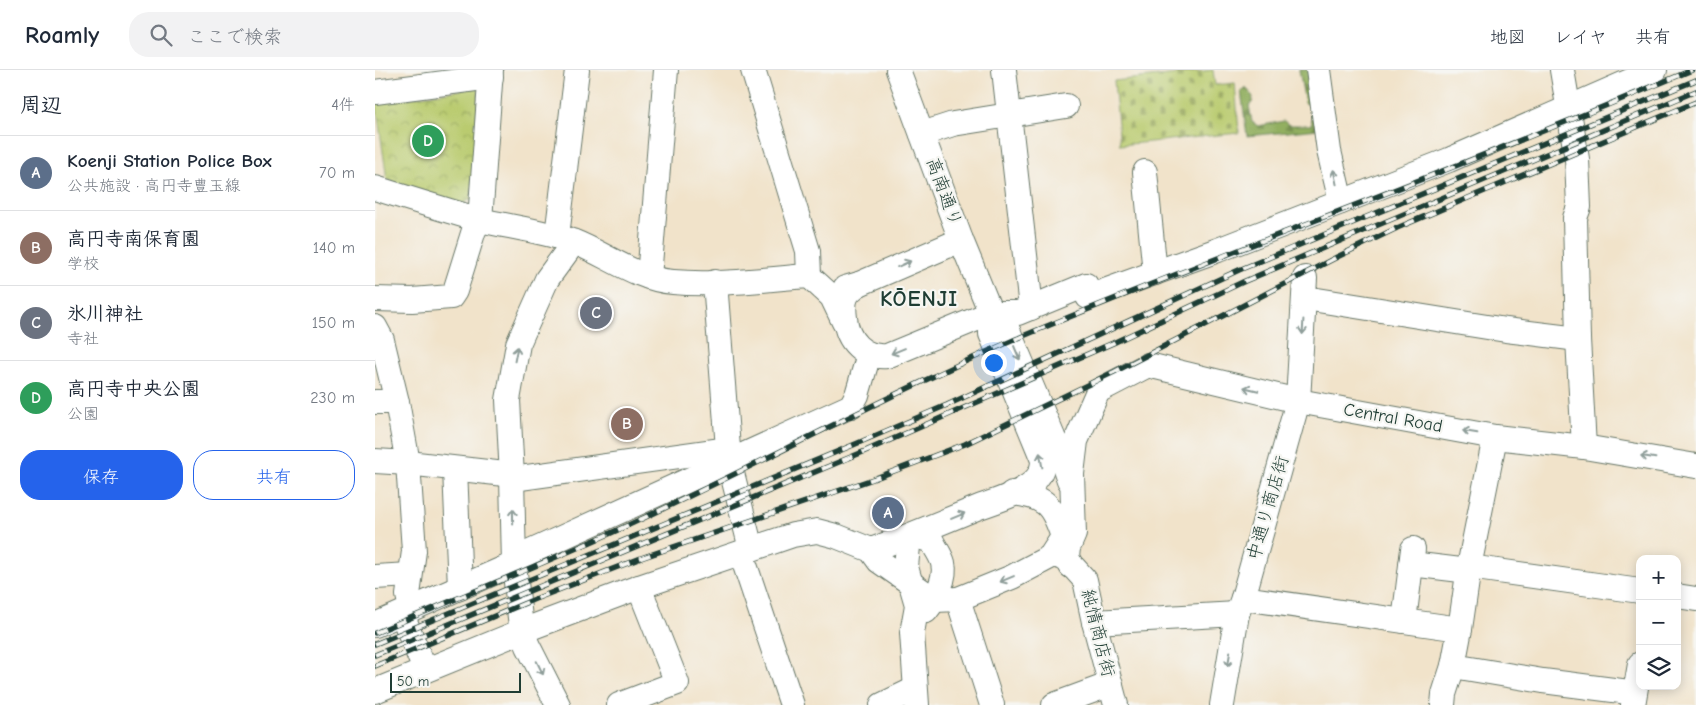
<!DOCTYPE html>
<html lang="ja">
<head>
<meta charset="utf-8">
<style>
  :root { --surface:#fff; --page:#f2f2f3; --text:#1f2937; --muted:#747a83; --line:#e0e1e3; --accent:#2563eb }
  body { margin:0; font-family:"Comic Neue","Klee One",sans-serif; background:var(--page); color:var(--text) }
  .controls { position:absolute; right:15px; bottom:15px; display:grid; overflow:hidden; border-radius:10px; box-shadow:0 2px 12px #0003 }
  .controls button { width:45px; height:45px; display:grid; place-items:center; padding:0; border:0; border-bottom:1px solid var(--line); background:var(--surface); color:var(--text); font:25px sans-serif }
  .scale { position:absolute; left:15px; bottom:12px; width:131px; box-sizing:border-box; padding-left:5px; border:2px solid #1f3d34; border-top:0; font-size:14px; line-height:18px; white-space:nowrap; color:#1f3d34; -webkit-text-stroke:4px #f6f6f2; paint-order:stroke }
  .you { position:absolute; left:618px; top:292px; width:18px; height:18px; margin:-12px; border:4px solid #fff; border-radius:50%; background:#1a73e8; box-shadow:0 0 0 8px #1a73e833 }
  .badge { display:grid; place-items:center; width:32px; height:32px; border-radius:50%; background:var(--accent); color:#fff; font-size:16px; font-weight:700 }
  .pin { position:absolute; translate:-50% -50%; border:2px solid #fff; box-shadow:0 1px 5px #0006 }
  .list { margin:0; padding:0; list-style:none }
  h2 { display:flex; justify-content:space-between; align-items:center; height:65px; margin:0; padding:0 20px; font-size:21px }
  h2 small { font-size:16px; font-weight:400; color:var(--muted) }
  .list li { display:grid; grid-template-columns:32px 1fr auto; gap:15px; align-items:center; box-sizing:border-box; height:75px; padding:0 20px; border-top:1px solid var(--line) }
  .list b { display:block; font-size:19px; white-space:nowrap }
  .list p { margin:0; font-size:16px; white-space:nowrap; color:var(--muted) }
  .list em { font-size:16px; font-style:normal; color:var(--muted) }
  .actions { display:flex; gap:10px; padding:15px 20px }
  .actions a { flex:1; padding:11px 0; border:1px solid var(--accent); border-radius:20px; text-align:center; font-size:18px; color:var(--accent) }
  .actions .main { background:var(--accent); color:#fff }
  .icon { flex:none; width:28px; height:28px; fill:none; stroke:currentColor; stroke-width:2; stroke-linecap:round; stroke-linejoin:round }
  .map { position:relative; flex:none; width:1321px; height:635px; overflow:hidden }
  header { display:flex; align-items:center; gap:30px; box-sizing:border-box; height:70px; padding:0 25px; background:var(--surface); border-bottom:1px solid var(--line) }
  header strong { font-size:24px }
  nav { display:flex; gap:28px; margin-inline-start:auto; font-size:18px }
  .search { width:350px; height:45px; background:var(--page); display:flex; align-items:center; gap:12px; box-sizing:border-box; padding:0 18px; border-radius:20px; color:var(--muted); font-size:19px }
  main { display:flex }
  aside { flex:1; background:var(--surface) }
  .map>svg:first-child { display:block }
  .forest { fill:url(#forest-firs); stroke:#58764a }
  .cemetery { fill:url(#cemetery-stones); stroke:#6c8451 }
  .park { fill:url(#park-crowns); stroke:#6c8451 }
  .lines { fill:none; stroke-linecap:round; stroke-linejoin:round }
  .minor-casing { stroke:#687768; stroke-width:26 }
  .minor { stroke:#fff; stroke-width:24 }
  .rail-casing { stroke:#1f3d34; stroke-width:5.5 }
  .rail { stroke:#f6f6f2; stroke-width:4; stroke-dasharray:11; stroke-linecap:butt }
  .oneway { stroke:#8f9e9a }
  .labels { text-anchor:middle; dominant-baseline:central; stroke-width:4.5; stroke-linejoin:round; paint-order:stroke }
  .street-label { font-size:18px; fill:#1f3d34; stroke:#f6f6f2 }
  .district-label { font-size:22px; font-weight:bold; letter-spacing:1px; fill:#1f3d34; stroke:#f6f6f2 }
</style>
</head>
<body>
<header>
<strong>Roamly</strong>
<div class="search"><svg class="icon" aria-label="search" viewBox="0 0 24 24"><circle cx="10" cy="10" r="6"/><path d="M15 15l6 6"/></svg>ここで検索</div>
<nav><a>地図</a><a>レイヤ</a><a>共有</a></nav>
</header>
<main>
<aside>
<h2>周辺<small>4件</small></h2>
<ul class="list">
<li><span class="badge" style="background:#5c6f8a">A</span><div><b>Koenji Station Police Box</b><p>公共施設 · 高円寺豊玉線</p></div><em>70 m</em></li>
<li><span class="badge" style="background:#8d6e63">B</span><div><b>高円寺南保育園</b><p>学校</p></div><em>140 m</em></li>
<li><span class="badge" style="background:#6b7280">C</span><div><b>氷川神社</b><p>寺社</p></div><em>150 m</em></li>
<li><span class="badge" style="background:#2e9e5b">D</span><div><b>高円寺中央公園</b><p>公園</p></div><em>230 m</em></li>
</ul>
<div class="actions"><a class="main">保存</a><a>共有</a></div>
</aside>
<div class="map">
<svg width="1321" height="635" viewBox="0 0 1321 635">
  <defs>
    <pattern id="forest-firs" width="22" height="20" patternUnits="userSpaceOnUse" patternTransform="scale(1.25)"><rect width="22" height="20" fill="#92af61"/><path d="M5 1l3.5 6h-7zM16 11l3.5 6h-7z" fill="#779051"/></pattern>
    <pattern id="cemetery-stones" width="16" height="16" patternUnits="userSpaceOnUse" patternTransform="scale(1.25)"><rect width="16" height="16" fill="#b9cb6e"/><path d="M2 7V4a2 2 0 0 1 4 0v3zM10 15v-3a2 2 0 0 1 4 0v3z" fill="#96a65b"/></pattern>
    <pattern id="park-crowns" width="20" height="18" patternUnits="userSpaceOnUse" patternTransform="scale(1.25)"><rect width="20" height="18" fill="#b9cb6e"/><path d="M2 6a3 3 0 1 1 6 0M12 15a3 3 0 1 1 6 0" fill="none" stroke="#96a65b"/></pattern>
  </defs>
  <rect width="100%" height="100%" fill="#f6f6f2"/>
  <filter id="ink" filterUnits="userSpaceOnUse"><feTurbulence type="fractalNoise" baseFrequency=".02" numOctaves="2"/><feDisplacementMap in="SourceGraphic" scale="10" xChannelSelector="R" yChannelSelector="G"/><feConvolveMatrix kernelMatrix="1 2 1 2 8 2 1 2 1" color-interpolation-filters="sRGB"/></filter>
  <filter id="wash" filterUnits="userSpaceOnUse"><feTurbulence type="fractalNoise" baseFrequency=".0096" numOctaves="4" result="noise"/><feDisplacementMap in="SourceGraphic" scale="20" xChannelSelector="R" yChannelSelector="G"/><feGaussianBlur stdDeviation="1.12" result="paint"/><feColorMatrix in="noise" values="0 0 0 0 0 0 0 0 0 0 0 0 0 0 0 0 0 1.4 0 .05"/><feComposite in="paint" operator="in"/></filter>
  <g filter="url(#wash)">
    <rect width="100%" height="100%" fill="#f1e3ca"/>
    <g class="forest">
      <polygon points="924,0 936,0 940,32 936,35 930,33"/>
      <polygon points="871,17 878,27 877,33 874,35 877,52 883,56 909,51 914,55 937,55 936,44 941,42 944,59 872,66 866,21"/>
    </g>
    <polygon class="cemetery" points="838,0 840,15 860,13 864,63 745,75 739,11"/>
    <polygon class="park" points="104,17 96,129 86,135 12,110 1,33"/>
  </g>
  <g filter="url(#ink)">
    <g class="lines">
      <defs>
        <g id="minor">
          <polyline points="378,0 433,181 434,206"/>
          <polyline points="629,0 656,238"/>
          <polyline points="943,0 954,81 966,132"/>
          <polyline points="1187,0 1202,89 1204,137 1200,148 1203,269 1209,377"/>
          <polyline points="0,22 116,7"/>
          <polyline points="547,64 578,54 691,36"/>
          <polyline points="770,102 780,203"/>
          <path d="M0 118C35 129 70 140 105 150 136 157 168 161 197 171 231 184 261 209 298 212 343 216 390 209 434 206L457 227 469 252"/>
          <polyline points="182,166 202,0"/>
          <polyline points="274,207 291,0"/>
          <polyline points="340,212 354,391 376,479"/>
          <path d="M484 214C480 217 475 220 472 225 468 232 469 240 470 248 472 271 488 288 512 286L616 243H643L711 215 713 227 843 180 1074 90 1280 0"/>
          <polyline points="470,218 484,214 586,170"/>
          <polyline points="930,228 1131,260 1203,269"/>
          <polyline points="0,229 37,230 76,227 80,221 99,160 105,150 116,0"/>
          <polyline points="616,243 632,258 684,381 694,410"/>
          <polyline points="0,257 7,270 22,332 0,332"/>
          <polyline points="22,332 33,393 39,481 33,525 36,539"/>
          <polyline points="0,391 33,393 130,404 145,408 354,379"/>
          <polyline points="80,399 85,518"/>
          <path d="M637 423C671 426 678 436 688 467"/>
          <polyline points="538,465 533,476 531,497 542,535 537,563 542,635"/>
          <path d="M538 465 557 471C560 478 566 485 568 493 572 508 560 530 551 541"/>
          <path d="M496 480C532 467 568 452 604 437 621 431 651 422 662 408 667 402 668 397 668 390L616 264V243L586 170 523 0"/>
          <polyline points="366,483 417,635"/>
          <polyline points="685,487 691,489 710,510 719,552 741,635"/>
          <polyline points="1036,494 1094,501"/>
          <polyline points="696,496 692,487 693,478 699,464 697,404 701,371 723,321 773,295 923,331 1076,359 1120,367 1209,377 1321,396"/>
          <polyline points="1094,497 1265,521"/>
          <polyline points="0,507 35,505"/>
          <polyline points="1302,526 1321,529"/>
          <polyline points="868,528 1085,559"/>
          <polyline points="583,529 617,635"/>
          <polyline points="27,544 50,600"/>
          <polyline points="1029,551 1038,479"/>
          <polyline points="719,552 862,544"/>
          <polyline points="0,555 139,494 153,483 476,336 482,325 494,284"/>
          <polyline points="1078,596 1168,611 1254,622 1258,625"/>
          <polyline points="0,621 147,561 264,517 418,465 442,461 461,466 496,480 504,491 560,530 583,529 637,507 675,487 688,467 691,457"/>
          <polyline points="183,635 153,576 147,561 145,548 139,494 137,407 133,330 143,274 172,209 199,172"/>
          <polyline points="244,635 302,613 264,517"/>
          <polyline points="507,635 540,619"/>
          <polyline points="679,635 736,614"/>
          <polyline points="847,635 862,544 868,528 923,331 930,208"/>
          <polyline points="1068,635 1069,624 1078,596 1085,559 1094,497 1120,367"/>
          <polyline points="1258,635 1265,594"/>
        </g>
      </defs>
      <use href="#minor" class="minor-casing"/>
      <use href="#minor" class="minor"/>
      <defs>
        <g id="rail">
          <path d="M0 563C86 526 174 492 258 453 387 393 511 325 641 269 743 226 846 187 949 147 1072 100 1195 51 1317 0"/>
          <polyline points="0,574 483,373 572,335 864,200 1321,10"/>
          <polyline points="0,585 488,382 738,273 870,211 1321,21"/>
          <polyline points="0,596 160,529 266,488 498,409 590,374 739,302 962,187 1022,158 1321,32"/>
        </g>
      </defs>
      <use href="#rail" class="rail-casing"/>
      <use href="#rail" class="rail"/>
    </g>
    <defs><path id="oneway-shaft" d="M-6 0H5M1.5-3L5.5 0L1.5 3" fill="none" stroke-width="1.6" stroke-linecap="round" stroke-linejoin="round" transform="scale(1.25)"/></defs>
    <g class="oneway">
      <use href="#oneway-shaft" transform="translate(960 107) rotate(-102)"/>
      <use href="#oneway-shaft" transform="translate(529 194) rotate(-24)"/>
      <use href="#oneway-shaft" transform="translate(928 257) rotate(93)"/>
      <use href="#oneway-shaft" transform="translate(523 281) rotate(158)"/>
      <use href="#oneway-shaft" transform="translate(642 283) rotate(67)"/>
      <use href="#oneway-shaft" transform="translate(141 284) rotate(-79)"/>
      <use href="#oneway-shaft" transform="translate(876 319) rotate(-166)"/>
      <use href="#oneway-shaft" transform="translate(1095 362) rotate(-170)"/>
      <use href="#oneway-shaft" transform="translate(1273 387) rotate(-171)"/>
      <use href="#oneway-shaft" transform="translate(666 390) rotate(-100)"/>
      <use href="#oneway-shaft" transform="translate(138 446) rotate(-91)"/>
      <use href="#oneway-shaft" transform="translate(583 446) rotate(-23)"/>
      <use href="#oneway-shaft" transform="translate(632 509) rotate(157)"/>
      <use href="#oneway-shaft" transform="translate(854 589) rotate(99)"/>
      <use href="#oneway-shaft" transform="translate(165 598) rotate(64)"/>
    </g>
  </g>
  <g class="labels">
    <g class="street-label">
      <text transform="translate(569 122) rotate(70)">高南通り</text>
      <text transform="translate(1018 348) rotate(10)">Central Road</text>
      <text transform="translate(893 438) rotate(-74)">中通り商店街</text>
      <text transform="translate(723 563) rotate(76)">純情商店街</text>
    </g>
    <g class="district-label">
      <text x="544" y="229">KŌENJI</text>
    </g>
  </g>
</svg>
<div class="controls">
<button>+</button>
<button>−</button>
<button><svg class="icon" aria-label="layers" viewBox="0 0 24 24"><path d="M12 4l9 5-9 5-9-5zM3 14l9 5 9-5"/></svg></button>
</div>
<div class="scale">50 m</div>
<div class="you"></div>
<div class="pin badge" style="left:513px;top:443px;background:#5c6f8a">A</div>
<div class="pin badge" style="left:252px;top:354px;background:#8d6e63">B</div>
<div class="pin badge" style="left:221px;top:243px;background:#6b7280">C</div>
<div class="pin badge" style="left:53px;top:71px;background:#2e9e5b">D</div>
</div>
</main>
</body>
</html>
